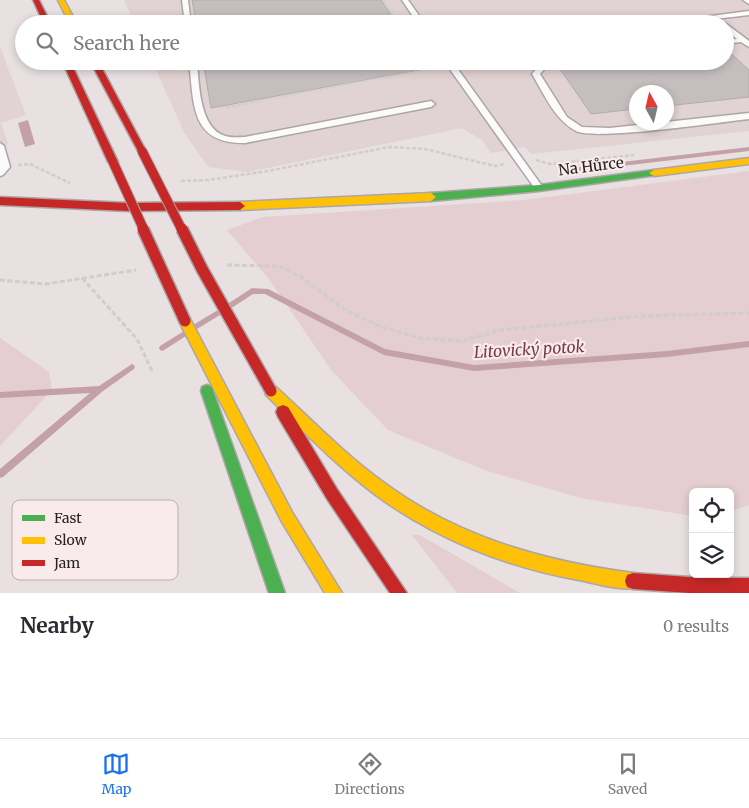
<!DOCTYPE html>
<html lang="en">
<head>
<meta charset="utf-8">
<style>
  :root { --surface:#fff; --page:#f7f7f7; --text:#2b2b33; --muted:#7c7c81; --line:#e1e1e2; --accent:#1a73e8 }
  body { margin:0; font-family:Merriweather,serif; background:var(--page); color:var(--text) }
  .controls { position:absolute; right:15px; bottom:15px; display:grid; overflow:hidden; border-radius:8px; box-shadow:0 2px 8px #0003 }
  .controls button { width:45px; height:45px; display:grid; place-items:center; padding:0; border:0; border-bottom:1px solid var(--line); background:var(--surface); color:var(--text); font:25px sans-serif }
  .compass { position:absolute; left:629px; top:85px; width:45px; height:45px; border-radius:50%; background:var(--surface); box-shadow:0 2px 8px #0003; rotate:352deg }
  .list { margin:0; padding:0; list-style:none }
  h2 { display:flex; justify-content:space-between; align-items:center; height:65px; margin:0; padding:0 20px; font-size:21px }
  h2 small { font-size:16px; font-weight:400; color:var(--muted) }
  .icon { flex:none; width:28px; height:28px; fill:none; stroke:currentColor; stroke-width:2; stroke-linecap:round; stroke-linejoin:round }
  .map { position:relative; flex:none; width:749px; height:593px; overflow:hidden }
  .search { position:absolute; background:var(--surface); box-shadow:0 2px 8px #0003; left:15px; right:15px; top:15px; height:55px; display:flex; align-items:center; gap:12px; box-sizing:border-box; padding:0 18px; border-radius:28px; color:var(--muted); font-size:19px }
  .sheet { height:145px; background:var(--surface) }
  nav { display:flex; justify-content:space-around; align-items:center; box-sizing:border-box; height:70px; border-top:1px solid var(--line); background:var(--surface); font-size:14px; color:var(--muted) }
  nav a { display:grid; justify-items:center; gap:2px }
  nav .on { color:var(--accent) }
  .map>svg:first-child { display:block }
  .built { fill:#e1d2d3; fill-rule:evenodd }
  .green { fill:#e4ced1 }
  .water { fill:#c4a1a6 }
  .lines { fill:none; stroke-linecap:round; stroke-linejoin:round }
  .stream { fill:#c4a1a6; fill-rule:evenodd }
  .building { fill:#c5bebf; stroke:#b2acad }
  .lane-casing { stroke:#aca6a7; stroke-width:3 }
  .fast-casing { stroke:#aca6a7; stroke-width:3 }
  .slow-casing { stroke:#aca6a7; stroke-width:3 }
  .jam-casing { stroke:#aca6a7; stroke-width:3 }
  .path-far2 { stroke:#cfcdcd; stroke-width:2; stroke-dasharray:3 2; stroke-linecap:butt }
  .path-far1 { stroke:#cfcdcd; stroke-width:2.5; stroke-dasharray:4 2; stroke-linecap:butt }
  .path { stroke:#cfcdcd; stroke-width:3; stroke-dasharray:5 2.5; stroke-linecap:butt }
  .lane { fill:#fcfafa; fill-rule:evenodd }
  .fast { fill:#4caf50; fill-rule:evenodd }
  .slow { fill:#ffc107; fill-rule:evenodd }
  .jam { fill:#c62828; fill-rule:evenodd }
  .jam-bridge-far1-casing { stroke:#aca6a7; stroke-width:11; stroke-linecap:butt }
  .jam-bridge-casing { stroke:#aca6a7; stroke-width:14; stroke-linecap:butt }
  .jam-bridge-far1 { stroke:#c62828; stroke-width:9 }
  .jam-bridge { stroke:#c62828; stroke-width:11 }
  .labels { text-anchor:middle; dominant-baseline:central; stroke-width:4.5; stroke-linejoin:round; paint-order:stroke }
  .street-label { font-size:15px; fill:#272222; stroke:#f9eaec }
  .water-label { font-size:16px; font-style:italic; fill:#783a46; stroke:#f9eaec }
  .key { fill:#f9eaec; stroke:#baaeaf; stroke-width:1 }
  .key-label { font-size:14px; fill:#272222 }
</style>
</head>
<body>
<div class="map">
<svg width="749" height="593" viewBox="0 0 749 593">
  <rect width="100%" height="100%" fill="#e8e0e1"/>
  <g class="built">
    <path d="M124 0H749V131L531 154 525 147 491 153 483 141 462 128 248 172 208 167 184 132 152 61H725V24H135ZM636 92H666V122H636Z"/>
    <polygon points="0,47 26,115 1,123 8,144 0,147"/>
  </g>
  <g class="green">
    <polygon points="749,171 749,505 730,511 730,492 693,492 693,516 581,498 487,471 388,430 332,371 268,278 227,230 263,217 524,200"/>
    <polygon points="0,338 49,372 52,390 0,446"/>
    <polygon points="412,535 420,535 520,593 457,593"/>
  </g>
  <polygon class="water" points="28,120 35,144 25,147 18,123"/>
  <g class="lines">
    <g class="stream">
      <polygon points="749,147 749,151 571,172 568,170 571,168"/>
      <polygon points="252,288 268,289 385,349 474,365 667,351 749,341 749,347 667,357 474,371 384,355 265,294 253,294 233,307 231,308 229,307 228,305 229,303"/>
      <polygon points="218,310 220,311 221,313 220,315 197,329 195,330 193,329 192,327 193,325"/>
      <polygon points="184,331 186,332 187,334 186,336 164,350 162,351 160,350 159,348 160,346"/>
      <polygon points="132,364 134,365 135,367 134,369 103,391 3,477 0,478 0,469 90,393 0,398 0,392 99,386"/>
    </g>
  </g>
  <g class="building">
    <polygon points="192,0 381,0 397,24 196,24"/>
    <polygon points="725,48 749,70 749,97 666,106 666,92 636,92 636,109 591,114 560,69 639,61 725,61"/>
    <polygon points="203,61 418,61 419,70 211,108"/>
  </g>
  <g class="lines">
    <defs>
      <g id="lane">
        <polygon points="182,0 188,0 191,24 185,24"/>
        <polygon points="402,0 408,0 425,24 418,24"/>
        <polygon points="743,0 749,0 749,4"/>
        <polygon points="749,11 749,15 673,24 650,24"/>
        <polygon points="725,23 749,41 749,47 741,42 725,44 725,40 737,39 725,29 725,24 722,24"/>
        <path d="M189 61H197C199 83 199 128 225 136 231 138 239 137 245 137L431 101 435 104 431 107 245 143C190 144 194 104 189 61Z"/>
        <polygon points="444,61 452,61 542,186 542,190 536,190"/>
        <path d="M543 61H554L548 65 540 74 567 117 582 127 610 128 749 113V119C721 122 594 141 576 131 555 120 544 94 532 74Z"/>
        <polygon points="0,143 4,146 10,167 3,175 0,176"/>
      </g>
      <g id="fast">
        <polygon points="654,170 659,173 657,175 539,191 431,201 426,197 431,193 539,185"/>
        <polygon points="207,385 212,387 213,391 285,593 269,593 201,391 202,387"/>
      </g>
      <g id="slow">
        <polygon points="58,0 64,0 77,24 70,24"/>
        <polygon points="749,158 749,164 654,176 649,173 654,170"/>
        <polygon points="431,193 436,197 431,201 240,210 235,206 240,202"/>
        <polygon points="185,316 189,317 292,512 342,593 325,593 282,522 181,325 179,321 181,317"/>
        <path d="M271 385 276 387C311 419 344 454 383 482 457 537 543 561 633 573L639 575 641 581 639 587C625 592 594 583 579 580 506 567 433 538 373 493 335 464 301 429 266 395L265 391 266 387Z"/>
      </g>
      <g id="jam">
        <polygon points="33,0 39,0 51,24 44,24"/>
        <polygon points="62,61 70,61 118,162 116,164 113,165 108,162"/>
        <polygon points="90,61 98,61 146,151 145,153 142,154 138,151"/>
        <polygon points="0,197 128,203 240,202 245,206 240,210 128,211 0,205"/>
        <polygon points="283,405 288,407 337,489 407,593 390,593 327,499 278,417 276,412 278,407"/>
        <polygon points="633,573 703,578 749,578 749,593 689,593 633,589 627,587 625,581 627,575"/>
      </g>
    </defs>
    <use href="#lane" class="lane-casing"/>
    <use href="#fast" class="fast-casing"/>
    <use href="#slow" class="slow-casing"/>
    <use href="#jam" class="jam-casing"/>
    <g class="path-far2">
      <polyline points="383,0 399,24"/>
      <polyline points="251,102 429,69 424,61"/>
    </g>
    <g class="path-far1">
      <polyline points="226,107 258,101"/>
      <polyline points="536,160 550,164 634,155"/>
      <polyline points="18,165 30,164 70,183"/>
      <polyline points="181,181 208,180 268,171 389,147 425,149 495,166 504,164"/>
    </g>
    <g class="path">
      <polyline points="227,265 279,266 304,279 345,310 384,328 421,338 462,341 501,330 641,316 749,313"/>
      <polyline points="82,278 137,339 153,373"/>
      <polyline points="0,280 46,284 136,270"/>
    </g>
    <use href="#lane" class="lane"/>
    <use href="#fast" class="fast"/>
    <use href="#slow" class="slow"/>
    <use href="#jam" class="jam"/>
    <defs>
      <g id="jam-bridge-far1">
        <polyline points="142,151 182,230"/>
        <polyline points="113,162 144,230"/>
      </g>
      <g id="jam-bridge">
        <polyline points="143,229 185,321"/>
        <polyline points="182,229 202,269 271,391"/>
      </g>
    </defs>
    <use href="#jam-bridge-far1" class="jam-bridge-far1-casing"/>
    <use href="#jam-bridge" class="jam-bridge-casing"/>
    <use href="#jam-bridge-far1" class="jam-bridge-far1"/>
    <use href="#jam-bridge" class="jam-bridge"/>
  </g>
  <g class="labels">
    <g class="street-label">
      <text transform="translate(591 166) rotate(-7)">Na Hůrce</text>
    </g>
    <g class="water-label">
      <text transform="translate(529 349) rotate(-3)">Litovický potok</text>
    </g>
  </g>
  <rect x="12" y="500" width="166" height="80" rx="8" class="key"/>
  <rect x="22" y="515" width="23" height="6" fill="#4caf50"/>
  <rect x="22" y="537" width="23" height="7" fill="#ffc107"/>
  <rect x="22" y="560" width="23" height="6" fill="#c62828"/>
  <g class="key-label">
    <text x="54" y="523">Fast</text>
    <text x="54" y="545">Slow</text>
    <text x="54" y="568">Jam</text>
  </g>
</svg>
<div class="controls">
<button><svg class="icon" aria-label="locate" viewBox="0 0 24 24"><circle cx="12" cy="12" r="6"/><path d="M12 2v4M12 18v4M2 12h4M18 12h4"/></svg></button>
<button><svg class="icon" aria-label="layers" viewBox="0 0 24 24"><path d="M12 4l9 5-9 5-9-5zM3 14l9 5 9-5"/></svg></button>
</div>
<svg class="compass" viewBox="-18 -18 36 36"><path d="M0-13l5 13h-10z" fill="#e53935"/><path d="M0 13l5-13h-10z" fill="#7c7c81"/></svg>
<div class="search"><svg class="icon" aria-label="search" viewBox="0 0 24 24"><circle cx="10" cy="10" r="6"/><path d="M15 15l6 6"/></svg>Search here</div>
</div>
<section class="sheet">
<h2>Nearby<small>0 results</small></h2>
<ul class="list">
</ul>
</section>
<nav>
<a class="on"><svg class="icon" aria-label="map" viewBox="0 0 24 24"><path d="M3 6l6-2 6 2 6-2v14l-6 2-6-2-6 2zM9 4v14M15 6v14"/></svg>Map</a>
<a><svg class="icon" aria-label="directions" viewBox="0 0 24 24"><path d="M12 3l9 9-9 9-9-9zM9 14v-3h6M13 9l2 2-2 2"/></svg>Directions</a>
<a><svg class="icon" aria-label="saved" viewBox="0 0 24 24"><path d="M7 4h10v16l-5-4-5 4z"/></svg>Saved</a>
</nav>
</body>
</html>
